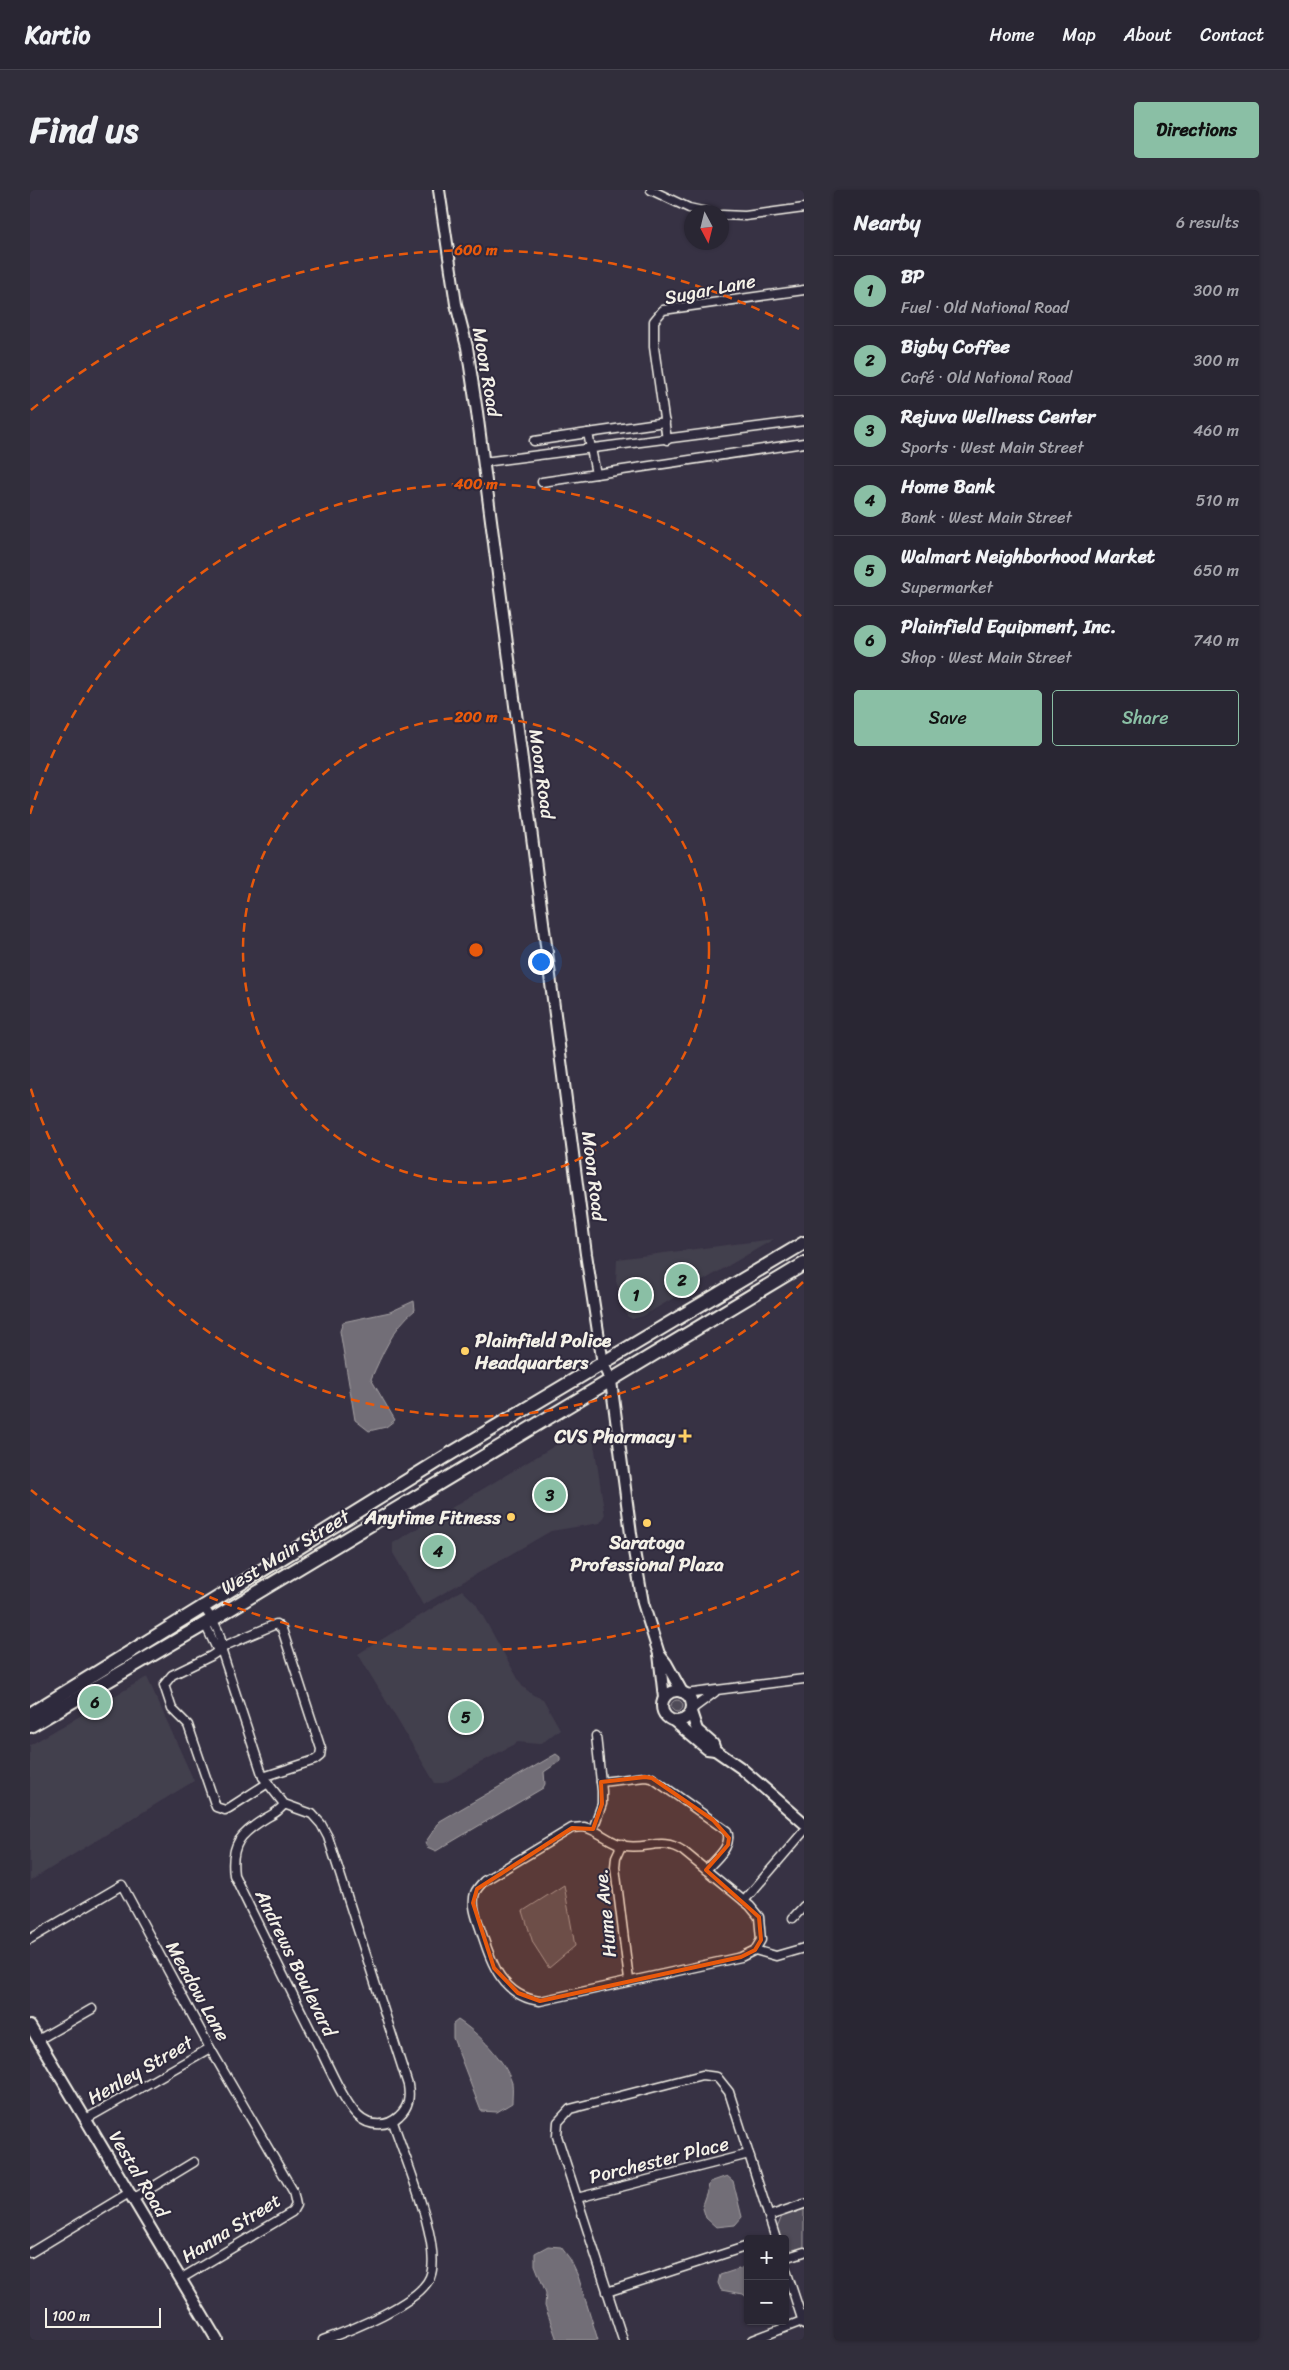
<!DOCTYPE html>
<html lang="en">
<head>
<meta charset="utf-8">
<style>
  :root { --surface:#292633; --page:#312e3b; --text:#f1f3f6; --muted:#a5a5ac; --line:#45434e; --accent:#8abfa5 }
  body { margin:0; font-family:Sriracha,sans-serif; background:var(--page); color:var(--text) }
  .controls { position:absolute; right:15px; bottom:15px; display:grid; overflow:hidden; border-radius:5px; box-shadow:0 1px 4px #0004 }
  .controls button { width:45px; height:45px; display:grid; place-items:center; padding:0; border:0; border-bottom:1px solid var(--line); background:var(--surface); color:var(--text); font:25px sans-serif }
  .compass { position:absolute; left:654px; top:15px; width:45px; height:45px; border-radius:50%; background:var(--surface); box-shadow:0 1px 4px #0004; rotate:173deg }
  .scale { position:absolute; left:15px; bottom:12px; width:116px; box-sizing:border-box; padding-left:5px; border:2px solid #f4f1e8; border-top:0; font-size:14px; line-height:18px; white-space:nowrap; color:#f4f1e8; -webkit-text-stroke:4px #2f2a3d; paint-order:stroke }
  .you { position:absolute; left:510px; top:771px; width:18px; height:18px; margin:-12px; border:4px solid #fff; border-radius:50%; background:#1a73e8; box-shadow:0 0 0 8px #1a73e833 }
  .badge { display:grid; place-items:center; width:32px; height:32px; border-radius:50%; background:var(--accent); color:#111; font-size:16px; font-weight:700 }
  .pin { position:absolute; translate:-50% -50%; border:2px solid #fff; box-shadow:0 1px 5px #0006 }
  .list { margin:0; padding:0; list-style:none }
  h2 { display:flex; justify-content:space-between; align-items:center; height:65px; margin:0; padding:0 20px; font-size:21px }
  h2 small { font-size:16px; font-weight:400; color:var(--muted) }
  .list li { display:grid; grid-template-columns:32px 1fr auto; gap:15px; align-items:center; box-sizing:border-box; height:70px; padding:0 20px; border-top:1px solid var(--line) }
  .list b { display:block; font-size:19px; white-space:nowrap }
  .list p { margin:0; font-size:16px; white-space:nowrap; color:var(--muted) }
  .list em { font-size:16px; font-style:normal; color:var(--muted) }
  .actions { display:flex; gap:10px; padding:15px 20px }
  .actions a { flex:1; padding:11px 0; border:1px solid var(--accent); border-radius:5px; text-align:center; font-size:18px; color:var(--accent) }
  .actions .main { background:var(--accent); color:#111 }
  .map { position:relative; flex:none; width:774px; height:2150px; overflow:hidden; border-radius:5px }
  header { display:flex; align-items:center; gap:30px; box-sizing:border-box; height:70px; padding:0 25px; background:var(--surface); border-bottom:1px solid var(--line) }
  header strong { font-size:24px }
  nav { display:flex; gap:28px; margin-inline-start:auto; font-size:18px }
  .intro { display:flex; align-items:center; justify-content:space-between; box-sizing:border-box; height:120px; padding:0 30px }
  h1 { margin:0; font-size:35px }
  .button { padding:12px 22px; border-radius:5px; background:var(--accent); color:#111; font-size:18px; font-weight:700 }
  main { display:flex; gap:30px; padding:0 30px }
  aside { flex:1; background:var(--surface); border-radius:5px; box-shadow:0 1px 4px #0004 }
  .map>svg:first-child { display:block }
  .built { fill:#433f4e }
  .green { fill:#504b59; stroke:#a29ea0 }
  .water { fill:#726e77; stroke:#a6a2a4 }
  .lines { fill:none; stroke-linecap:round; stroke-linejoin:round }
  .minor-casing { stroke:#f4f1e8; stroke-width:11 }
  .tertiary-casing { stroke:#f4f1e8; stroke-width:14 }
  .primary-casing { stroke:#f4f1e8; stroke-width:16 }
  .minor { stroke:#2f2a3d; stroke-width:8 }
  .tertiary { stroke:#2f2a3d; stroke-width:10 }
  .primary { stroke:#2f2a3d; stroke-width:12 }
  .marked { fill:#e8590c; fill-opacity:0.2; stroke:#e8590c; stroke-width:4; stroke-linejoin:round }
  .ring { fill:none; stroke:#e8590c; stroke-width:2.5; stroke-dasharray:9 6 }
  .poi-dot { fill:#ffd166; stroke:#2f2a3d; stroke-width:2 }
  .labels { text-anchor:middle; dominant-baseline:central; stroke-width:4; stroke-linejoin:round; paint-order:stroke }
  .street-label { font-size:19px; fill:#f4f1e8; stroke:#2f2a3d }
  .poi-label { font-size:19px; font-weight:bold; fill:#f4f1e8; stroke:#2f2a3d; text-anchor:end }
  .centre { fill:#e8590c; stroke:#2f2a3d; stroke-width:2.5 }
  .ring-label { font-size:15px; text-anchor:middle; font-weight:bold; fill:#e8590c; stroke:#2f2a3d; stroke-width:4; stroke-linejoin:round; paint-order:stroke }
</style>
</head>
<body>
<header>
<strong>Kartio</strong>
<nav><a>Home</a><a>Map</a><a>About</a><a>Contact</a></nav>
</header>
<div class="intro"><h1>Find us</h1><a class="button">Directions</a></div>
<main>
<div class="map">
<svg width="774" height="2150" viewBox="0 0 774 2150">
  <rect width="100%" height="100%" fill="#373244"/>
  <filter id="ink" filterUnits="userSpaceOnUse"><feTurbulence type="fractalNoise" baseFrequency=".02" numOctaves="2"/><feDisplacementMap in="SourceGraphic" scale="10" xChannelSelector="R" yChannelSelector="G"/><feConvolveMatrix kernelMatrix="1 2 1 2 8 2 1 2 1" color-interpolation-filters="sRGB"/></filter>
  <g filter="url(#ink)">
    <g class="built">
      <polygon points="744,1049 613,1126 602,1129 597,1126 586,1091 587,1069"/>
      <polygon points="546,1243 563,1247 575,1326 570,1333 521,1341 393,1415 363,1363 363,1353"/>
      <polygon points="432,1400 446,1414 492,1496 503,1505 513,1509 530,1539 515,1551 508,1554 488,1552 414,1593 405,1593 328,1464"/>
      <polygon points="117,1487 164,1591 0,1691 0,1555"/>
    </g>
    <g class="green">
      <circle cx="647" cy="1516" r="6"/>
      <polygon points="534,1695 545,1756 519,1778 503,1753 493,1721"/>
      <polygon points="774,2019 774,2059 767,2062 755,2058 755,2049 751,2049 747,2038 752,2026"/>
    </g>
    <g class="water">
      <path d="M384 1111 385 1120C363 1137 352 1165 341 1189L365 1230 356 1237 339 1241 325 1230 310 1141 313 1132 360 1122Z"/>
      <polygon points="526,1564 530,1567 530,1571 514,1582 515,1594 513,1598 406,1661 397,1657 395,1653 410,1631"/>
      <path d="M428 1830C449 1844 474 1868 482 1893 483 1899 482 1907 482 1913L467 1922 451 1921 423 1848V1834Z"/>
      <polygon points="697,1986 703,1991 712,2027 705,2035 686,2037 676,2028 672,2015 680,1992"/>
      <polygon points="518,2056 531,2057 540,2069 548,2086 568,2150 527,2150 515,2116 516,2103 505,2075 505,2063"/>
      <polygon points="718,2076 718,2108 713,2104 691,2100 688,2093 690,2085"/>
    </g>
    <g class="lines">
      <defs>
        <g id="minor">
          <polyline points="621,0 659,18 677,22"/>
          <polyline points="692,25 715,26 774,18"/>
          <polyline points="637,250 624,157 624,131 633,120 774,100"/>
          <polyline points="504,251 558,243"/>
          <polyline points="454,272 774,231"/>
          <polyline points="566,284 774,253"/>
          <polyline points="512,292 566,284 558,243 635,232"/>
          <path d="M172 1415C180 1426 194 1445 191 1459L233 1587 254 1614 282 1624 291 1634 298 1647 378 1895C380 1907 379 1917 369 1926 358 1937 339 1937 328 1926 313 1911 297 1873 287 1853 259 1797 231 1741 204 1685 200 1654 211 1643 236 1628 243 1624 250 1621 254 1614"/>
          <polyline points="175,1434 186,1457 191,1459"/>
          <polyline points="655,1504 774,1489"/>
          <polyline points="662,1519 685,1502"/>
          <polyline points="233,1587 285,1570 290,1566 291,1559 252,1439 246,1434 199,1454 181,1466 142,1485 134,1495 142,1519 158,1535 186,1617 195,1620 199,1618 238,1593"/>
          <path d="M571 1592 615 1587 622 1588 697 1641C703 1657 686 1668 676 1680"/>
          <path d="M554 1637C569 1640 581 1654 596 1656 619 1659 632 1647 653 1661L720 1716 729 1727 731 1750 725 1760 711 1767 510 1811C471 1806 461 1771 451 1741 447 1729 441 1715 445 1703 447 1698 451 1694 454 1691L542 1638Z"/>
          <polyline points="563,1639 572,1614 572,1601 566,1546"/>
          <polyline points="592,1654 586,1667 585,1677 599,1790"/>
          <polyline points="714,1711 774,1641"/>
          <polyline points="763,1728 774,1716"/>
          <polyline points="0,1749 92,1695 180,1858 263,2001 266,2015 262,2022 152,2088"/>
          <polyline points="725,1760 746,1766 774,1758"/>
          <polyline points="8,1850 62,1819"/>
          <polyline points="56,1929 180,1858"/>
          <polyline points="547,2008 719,1964"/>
          <polyline points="103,2009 164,1972"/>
          <polyline points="739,2026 774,2014"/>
          <polyline points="0,2063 99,2003"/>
          <polyline points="755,2068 774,2062"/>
          <polyline points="755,2077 774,2135"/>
          <polyline points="577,2102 718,2056"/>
          <path d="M293 2150C319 2141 390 2113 400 2087 413 2056 374 1966 363 1932"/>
          <polyline points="593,2150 527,1946 528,1932 540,1919 672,1885 687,1887 699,1902 746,2049"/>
          <polyline points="723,2150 772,2131"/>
        </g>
        <g id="tertiary">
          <polyline points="409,0 426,114 437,157 447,222 556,1064 573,1174 581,1191 601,1344 613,1413 629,1464 634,1508"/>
          <polyline points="629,1464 636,1473 652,1502"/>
          <circle cx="647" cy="1516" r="15"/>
          <polyline points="661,1522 667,1540 683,1554 685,1560 711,1578 774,1633"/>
          <polyline points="645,1532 677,1559 685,1560"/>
          <polyline points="0,1836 187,2150"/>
        </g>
        <g id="primary">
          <polyline points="0,1524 415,1267 774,1053"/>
          <polyline points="0,1536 175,1434 774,1074"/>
        </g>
      </defs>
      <use href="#minor" class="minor-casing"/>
      <use href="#tertiary" class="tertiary-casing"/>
      <use href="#primary" class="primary-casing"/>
      <use href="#minor" class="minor"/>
      <use href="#tertiary" class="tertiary"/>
      <use href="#primary" class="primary"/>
    </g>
  </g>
  <path class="marked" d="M615 1587 622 1588 683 1630 699 1648 698 1655 676 1680 729 1727 731 1750 725 1760 711 1767 510 1811 488 1803 464 1778 443 1713 447 1699 542 1638 563 1639 572 1614 571 1592Z"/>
  <g class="ring">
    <circle cx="446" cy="760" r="233"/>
    <path d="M773 1092A466 466 0 0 1 0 896M0 624A466 466 0 0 1 773 428"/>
    <path d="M769 1381A700 700 0 0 1 1 1300M1 220A700 700 0 0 1 769 139"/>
  </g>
  <g class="poi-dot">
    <circle cx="435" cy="1161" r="5"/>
    <path d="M652.5 1238.5h5v5h5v5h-5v5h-5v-5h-5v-5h5z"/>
    <circle cx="481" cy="1327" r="5"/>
    <circle cx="617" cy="1333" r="5"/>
  </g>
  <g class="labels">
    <g class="street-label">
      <text transform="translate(680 99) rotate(-11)">Sugar Lane</text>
      <text transform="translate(457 182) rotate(80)">Moon Road</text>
      <text transform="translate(512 584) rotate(82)">Moon Road</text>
      <text transform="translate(564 986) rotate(83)">Moon Road</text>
      <text transform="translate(255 1362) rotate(-31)">West Main Street</text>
      <text transform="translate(575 1723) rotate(-96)">Hume Ave.</text>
      <text transform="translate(266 1773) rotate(64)">Andrews Boulevard</text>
      <text transform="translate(168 1801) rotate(61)">Meadow Lane</text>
      <text transform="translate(110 1880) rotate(-30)">Henley Street</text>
      <text transform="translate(629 1970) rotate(-14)">Porchester Place</text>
      <text transform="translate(109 1984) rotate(59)">Vestal Road</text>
      <text transform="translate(201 2038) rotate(-32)">Hanna Street</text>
    </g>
    <g class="poi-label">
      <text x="445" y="1150" text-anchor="start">Plainfield Police<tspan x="445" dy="22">Headquarters</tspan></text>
      <text x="645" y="1246">CVS Pharmacy</text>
      <text x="471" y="1327">Anytime Fitness</text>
      <text x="617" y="1352" text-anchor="middle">Saratoga<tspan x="617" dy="22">Professional Plaza</tspan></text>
    </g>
  </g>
  <circle cx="446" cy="760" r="8" class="centre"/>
  <g class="ring-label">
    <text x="446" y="65">600 m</text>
    <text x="446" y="299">400 m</text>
    <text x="446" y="532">200 m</text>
  </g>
</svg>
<div class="controls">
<button>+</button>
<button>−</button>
</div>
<svg class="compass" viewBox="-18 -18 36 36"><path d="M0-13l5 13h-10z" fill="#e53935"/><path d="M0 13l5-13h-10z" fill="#a5a5ac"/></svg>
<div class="scale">100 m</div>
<div class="you"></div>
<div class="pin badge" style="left:606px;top:1105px">1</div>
<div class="pin badge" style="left:652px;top:1090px">2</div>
<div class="pin badge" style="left:520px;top:1305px">3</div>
<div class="pin badge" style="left:408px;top:1361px">4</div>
<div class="pin badge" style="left:436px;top:1527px">5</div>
<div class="pin badge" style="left:65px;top:1512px">6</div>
</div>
<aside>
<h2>Nearby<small>6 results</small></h2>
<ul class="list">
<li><span class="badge">1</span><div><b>BP</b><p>Fuel · Old National Road</p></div><em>300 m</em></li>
<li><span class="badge">2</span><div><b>Bigby Coffee</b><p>Café · Old National Road</p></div><em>300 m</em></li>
<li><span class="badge">3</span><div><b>Rejuva Wellness Center</b><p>Sports · West Main Street</p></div><em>460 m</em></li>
<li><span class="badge">4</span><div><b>Home Bank</b><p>Bank · West Main Street</p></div><em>510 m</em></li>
<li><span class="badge">5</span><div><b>Walmart Neighborhood Market</b><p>Supermarket</p></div><em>650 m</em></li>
<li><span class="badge">6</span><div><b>Plainfield Equipment, Inc.</b><p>Shop · West Main Street</p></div><em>740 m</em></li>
</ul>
<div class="actions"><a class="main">Save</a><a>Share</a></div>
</aside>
</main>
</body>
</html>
